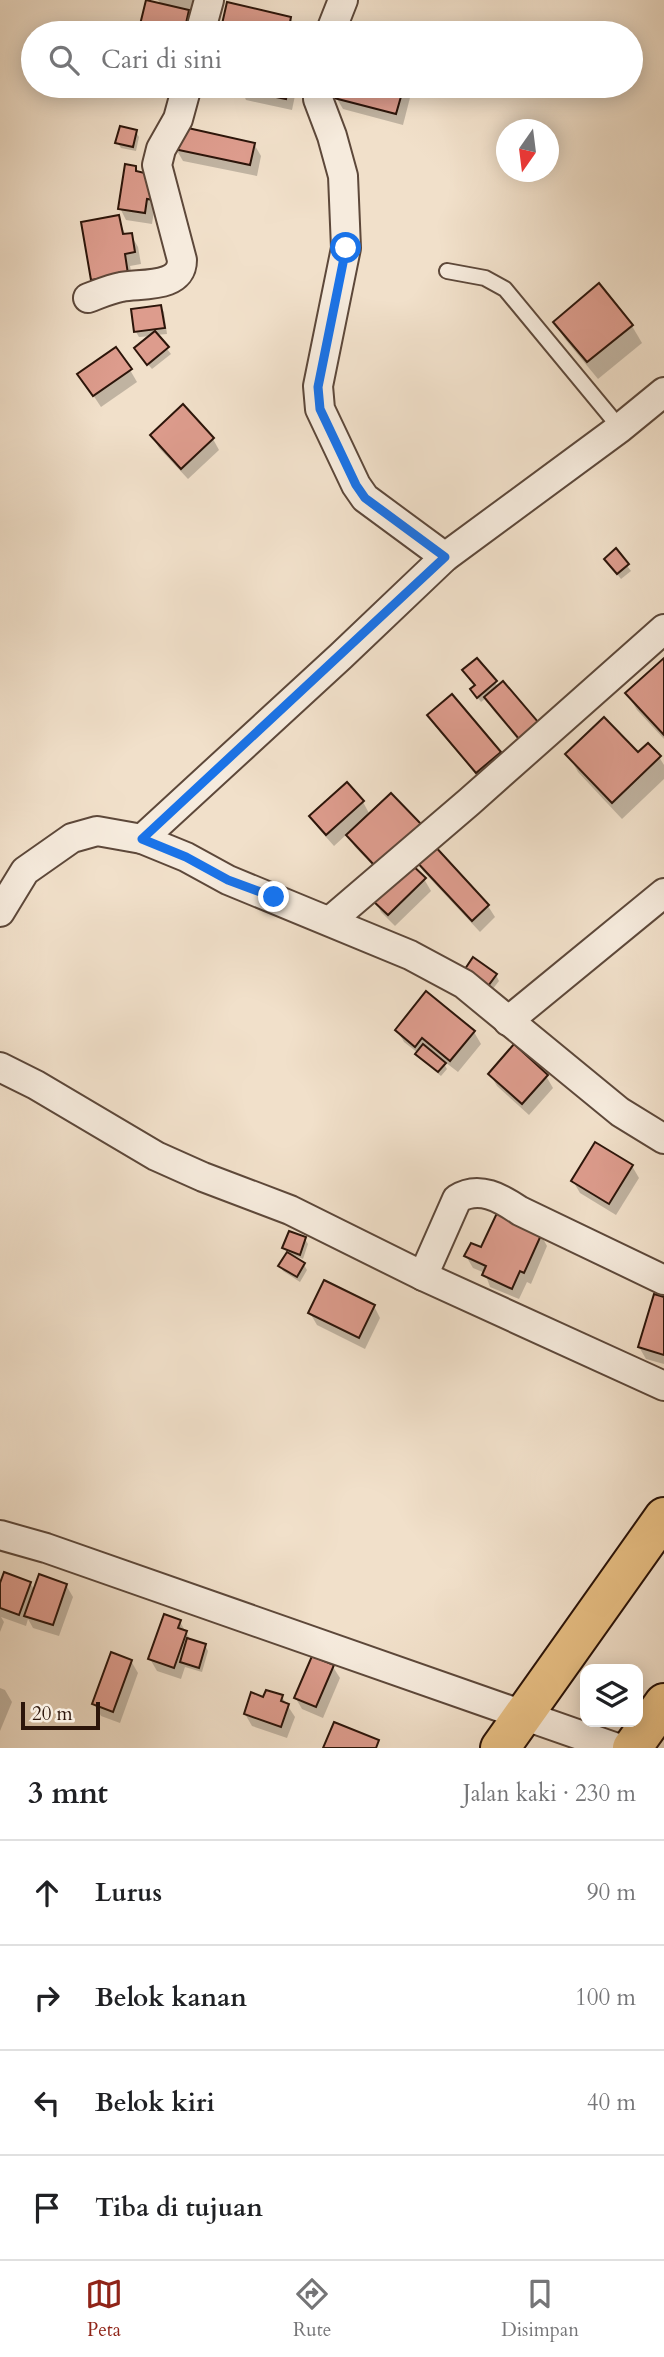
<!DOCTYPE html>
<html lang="id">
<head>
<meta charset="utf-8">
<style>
  :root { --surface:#fff; --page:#f6f6f6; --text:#202124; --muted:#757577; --line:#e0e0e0; --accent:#8f2418 }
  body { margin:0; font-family:Cardo,serif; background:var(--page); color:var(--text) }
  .controls { position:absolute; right:21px; bottom:21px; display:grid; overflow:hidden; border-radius:14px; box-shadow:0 4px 18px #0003 }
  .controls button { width:63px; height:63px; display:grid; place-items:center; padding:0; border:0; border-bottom:2px solid var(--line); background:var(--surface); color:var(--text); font:35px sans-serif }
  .compass { position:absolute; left:496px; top:119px; width:63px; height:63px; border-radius:50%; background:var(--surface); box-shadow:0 4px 18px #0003; rotate:194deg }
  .scale { position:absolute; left:21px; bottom:18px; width:79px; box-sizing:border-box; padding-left:7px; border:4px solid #2c150a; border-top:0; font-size:19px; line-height:24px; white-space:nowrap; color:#2c150a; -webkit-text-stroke:5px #f6ebdd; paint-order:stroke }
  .stop { position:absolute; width:21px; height:21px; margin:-16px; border:5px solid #1a73e8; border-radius:50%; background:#fff }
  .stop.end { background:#1a73e8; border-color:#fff; box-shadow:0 2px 7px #0008 }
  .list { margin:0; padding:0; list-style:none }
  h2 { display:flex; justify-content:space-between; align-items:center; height:91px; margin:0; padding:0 28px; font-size:30px }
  h2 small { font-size:23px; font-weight:400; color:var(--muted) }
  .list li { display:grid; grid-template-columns:46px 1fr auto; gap:21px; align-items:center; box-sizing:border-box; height:105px; padding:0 28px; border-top:2px solid var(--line) }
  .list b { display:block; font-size:26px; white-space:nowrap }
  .list em { font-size:23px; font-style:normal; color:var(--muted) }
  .icon { flex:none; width:38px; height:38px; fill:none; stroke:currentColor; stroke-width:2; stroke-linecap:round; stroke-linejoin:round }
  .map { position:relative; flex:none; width:664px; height:1748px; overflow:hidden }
  .search { position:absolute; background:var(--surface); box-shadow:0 4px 18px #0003; left:21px; right:21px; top:21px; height:77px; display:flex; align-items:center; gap:18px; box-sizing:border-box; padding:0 24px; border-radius:38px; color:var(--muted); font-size:26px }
  .sheet { height:511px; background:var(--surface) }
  nav { display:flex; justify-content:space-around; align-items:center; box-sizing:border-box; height:98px; border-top:2px solid var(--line); background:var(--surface); font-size:19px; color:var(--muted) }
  nav a { display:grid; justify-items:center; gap:4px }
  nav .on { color:var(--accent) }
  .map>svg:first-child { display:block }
  .shadow { fill:#0003 }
  .building { fill:#dd9c8d; stroke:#2c150a; stroke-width:2 }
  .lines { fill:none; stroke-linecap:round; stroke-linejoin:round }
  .lane-casing { stroke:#5d483a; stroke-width:18 }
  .street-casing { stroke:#5d483a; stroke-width:32 }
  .highway-casing { stroke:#2c150a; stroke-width:42 }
  .lane { stroke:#f6ebdd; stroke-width:14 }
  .street { stroke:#f6ebdd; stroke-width:28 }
  .highway { stroke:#e8c085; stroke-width:38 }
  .route { stroke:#1a73e8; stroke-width:9 }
</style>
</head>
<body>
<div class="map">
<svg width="664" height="1748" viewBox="0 0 664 1748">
  <rect width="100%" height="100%" fill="#f1e0ca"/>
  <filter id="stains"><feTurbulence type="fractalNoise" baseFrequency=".00286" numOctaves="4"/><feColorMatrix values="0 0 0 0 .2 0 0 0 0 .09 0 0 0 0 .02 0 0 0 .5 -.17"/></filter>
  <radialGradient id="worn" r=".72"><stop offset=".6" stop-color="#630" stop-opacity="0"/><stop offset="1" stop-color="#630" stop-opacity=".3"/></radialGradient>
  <g class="shadow">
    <polygon points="158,0 199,0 197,11 187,9 195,23 193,33 140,33 148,1 161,4"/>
    <polygon points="229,4 290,18 297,30 297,33 222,33"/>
    <polygon points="240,86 297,86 292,110 246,100"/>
    <polygon points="340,86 413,86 403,125 343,109 336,97"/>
    <polygon points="136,132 139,137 136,151 121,148 117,142"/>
    <polygon points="254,144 261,156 257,176 183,161 176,149"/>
    <polygon points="135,167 160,211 154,211 152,224 126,220 120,208"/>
    <polygon points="118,217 126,236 131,235 138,247 141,264 130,266 134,286 100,292 93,280 83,223"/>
    <polygon points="161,307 164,312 167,334 156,335 171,354 152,369 139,354 152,336 139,337 136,332"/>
    <polygon points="555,322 632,326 642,343 598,379 565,339"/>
    <polygon points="130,370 137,382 101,407 87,386"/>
    <polygon points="152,436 213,439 219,450 188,479 159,448"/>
    <polygon points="616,551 631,571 621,579 609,564"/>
    <polygon points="664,660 664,739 637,710 627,693"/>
    <polygon points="495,682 498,687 527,750 493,710 486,698 481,702 475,695"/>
    <polygon points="452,697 500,753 507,765 484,784 436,727 429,716"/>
    <polygon points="568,754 638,755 659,757 664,765 664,779 622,819 578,772"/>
    <polygon points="363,802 370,815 419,825 426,836 383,876 355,847 347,834 334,846 318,828 311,816"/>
    <polygon points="416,859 488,906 495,917 480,932 423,871"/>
    <polygon points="424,879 431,891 395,926 381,912 375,900"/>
    <polygon points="470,974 496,975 499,981 492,990"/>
    <polygon points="426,994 474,1032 481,1044 458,1072 441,1059 447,1069 441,1076 420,1059 418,1053 404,1042 397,1030"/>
    <polygon points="490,1074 546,1076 553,1088 529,1115 497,1086"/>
    <polygon points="632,1166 639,1178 616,1215 580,1193 573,1181"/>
    <polygon points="541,1235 547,1246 531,1284 527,1282 519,1299 490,1287 485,1273 473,1268 466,1256 482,1250"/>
    <polygon points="305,1239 308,1244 303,1259 293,1255 292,1257 304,1265 307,1270 300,1282 283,1271 280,1266 288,1254 284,1248"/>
    <polygon points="664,1299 664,1364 646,1359 639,1347"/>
    <polygon points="374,1306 380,1318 365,1349 317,1325 310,1313"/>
    <polygon points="30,1583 35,1591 66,1585 73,1597 59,1636 33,1628 28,1619 26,1626 1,1617 4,1622 0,1632 0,1589"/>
    <polygon points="180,1622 191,1641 205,1645 208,1651 202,1672 185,1667 181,1679 157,1671 150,1659"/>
    <polygon points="131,1661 138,1673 120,1723 101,1716 94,1704"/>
    <polygon points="333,1667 340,1678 323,1718 302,1709 295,1697"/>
    <polygon points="0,1688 5,1690 12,1702 0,1731"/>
    <polygon points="282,1697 295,1717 287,1738 252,1726 245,1714 264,1699"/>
  </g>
  <g class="building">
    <polygon points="146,0 189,10 185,28 193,29 192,33 138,33"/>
    <polygon points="227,2 291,17 288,33 220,33"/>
    <polygon points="238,86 289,86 286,99 237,89"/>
    <polygon points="338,86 404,86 396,114 334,98"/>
    <polygon points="120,126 137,130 133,147 115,143"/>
    <polygon points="179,126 255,143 250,165 174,149"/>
    <polygon points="125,164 136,166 136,171 149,174 154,200 147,199 145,213 118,209"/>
    <polygon points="119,215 123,234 132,233 135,252 125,254 128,274 91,280 81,222"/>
    <polygon points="599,283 633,325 587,362 553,322"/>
    <polygon points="161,305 165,328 134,332 131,309"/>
    <polygon points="155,331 169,347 147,365 134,348"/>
    <polygon points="116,347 132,369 93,396 77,374"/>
    <polygon points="183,404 214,438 181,469 150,435"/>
    <polygon points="616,548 629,564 617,574 604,559"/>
    <polygon points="477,658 497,681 477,698 470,689 475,685 462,670"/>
    <polygon points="664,658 664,735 625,693"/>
    <polygon points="503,681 539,723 519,739 484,697"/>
    <polygon points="452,694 501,752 476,773 427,715"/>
    <polygon points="604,717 638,752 648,743 661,756 612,803 565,754"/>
    <polygon points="347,782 364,801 326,835 309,816"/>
    <polygon points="391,793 421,824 375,866 346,835"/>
    <polygon points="432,843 489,905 472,921 414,859"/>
    <polygon points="410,863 426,878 388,915 372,900"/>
    <polygon points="473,957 497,974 488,986 465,969"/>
    <polygon points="426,991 475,1031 450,1061 422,1038 415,1047 395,1030"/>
    <polygon points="423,1044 446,1063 438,1072 415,1054"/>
    <polygon points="514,1044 548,1075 522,1104 488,1074"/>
    <polygon points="595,1142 633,1165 609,1204 571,1181"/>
    <polygon points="497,1213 542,1233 524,1273 520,1271 512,1289 482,1275 486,1266 464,1256 471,1243 481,1247"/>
    <polygon points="289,1231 306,1237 300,1255 282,1248"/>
    <polygon points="287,1252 305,1263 297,1277 278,1266"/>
    <polygon points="324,1280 375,1305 359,1338 308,1313"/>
    <polygon points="654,1294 664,1297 664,1355 638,1347"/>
    <polygon points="4,1572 31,1582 19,1615 0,1608 0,1583"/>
    <polygon points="39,1574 67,1584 53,1625 24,1616"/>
    <polygon points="164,1614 181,1620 178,1628 187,1631 174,1668 148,1659"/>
    <polygon points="187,1638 206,1644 199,1668 180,1662"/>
    <polygon points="111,1652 132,1660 113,1712 92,1704"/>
    <polygon points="312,1656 334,1665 316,1707 294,1698"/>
    <polygon points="266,1690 283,1695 281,1701 289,1704 281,1727 244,1714 251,1692 263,1697"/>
    <polygon points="334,1722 379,1740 376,1748 323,1748"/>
  </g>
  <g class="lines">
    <defs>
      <polyline id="lane" points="447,271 485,278 505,289 620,428"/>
      <g id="street">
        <polyline points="200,33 209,0"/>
        <polyline points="330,33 343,0"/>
        <polyline points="319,86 318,99 332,136 343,176 346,248 318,386 320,409 356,485 365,498 445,557"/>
        <path d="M88 298C99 294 110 289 121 287 140 283 182 289 182 260L157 165 161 149 178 119 187 86"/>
        <polyline points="142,839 186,857 228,880 410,955 464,984 620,1112 664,1139"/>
        <polyline points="0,912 25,871 72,838 97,831 142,839 341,656 445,557 620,428 664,392"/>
        <polyline points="330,921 469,802 664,629"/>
        <polyline points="508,1021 664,893"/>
        <polyline points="0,1067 36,1085 156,1156 203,1177 290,1210 423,1276 664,1386"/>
        <path d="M423 1276 457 1199C479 1185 501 1198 520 1211L664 1280"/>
        <polyline points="0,1535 46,1548 617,1748"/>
      </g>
      <g id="highway">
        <polyline points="500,1748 664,1517"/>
        <polyline points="632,1748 664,1703"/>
      </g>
    </defs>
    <use href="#lane" class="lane-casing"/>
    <use href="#street" class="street-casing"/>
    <use href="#highway" class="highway-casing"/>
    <use href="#lane" class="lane"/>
    <use href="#street" class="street"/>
    <use href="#highway" class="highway"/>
  </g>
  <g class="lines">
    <polyline class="route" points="274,897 228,880 186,857 142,839 445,557 365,498 356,485 320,409 318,387 346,248"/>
  </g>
  <rect width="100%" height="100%" filter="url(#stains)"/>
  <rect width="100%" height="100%" fill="url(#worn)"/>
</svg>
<div class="controls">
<button><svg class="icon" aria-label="layers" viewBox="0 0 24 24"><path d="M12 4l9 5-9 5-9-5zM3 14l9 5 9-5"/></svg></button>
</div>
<svg class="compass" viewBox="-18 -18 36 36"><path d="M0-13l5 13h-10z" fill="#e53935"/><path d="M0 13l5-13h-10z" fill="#757577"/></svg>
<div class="scale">20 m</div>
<div class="stop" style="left:346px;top:248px"></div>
<div class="stop end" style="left:274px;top:897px"></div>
<div class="search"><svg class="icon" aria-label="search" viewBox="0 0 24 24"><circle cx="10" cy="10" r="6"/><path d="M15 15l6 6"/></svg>Cari di sini</div>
</div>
<section class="sheet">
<h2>3 mnt<small>Jalan kaki · 230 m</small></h2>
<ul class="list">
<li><svg class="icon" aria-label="ahead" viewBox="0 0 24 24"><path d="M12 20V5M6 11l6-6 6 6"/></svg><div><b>Lurus</b></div><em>90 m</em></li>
<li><svg class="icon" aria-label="right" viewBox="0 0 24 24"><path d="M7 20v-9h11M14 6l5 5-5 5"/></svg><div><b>Belok kanan</b></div><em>100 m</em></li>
<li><svg class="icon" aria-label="left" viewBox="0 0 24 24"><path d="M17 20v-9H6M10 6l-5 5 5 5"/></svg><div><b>Belok kiri</b></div><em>40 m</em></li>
<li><svg class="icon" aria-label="arrive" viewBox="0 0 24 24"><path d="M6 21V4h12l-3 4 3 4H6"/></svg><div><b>Tiba di tujuan</b></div></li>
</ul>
</section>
<nav>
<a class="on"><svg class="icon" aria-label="map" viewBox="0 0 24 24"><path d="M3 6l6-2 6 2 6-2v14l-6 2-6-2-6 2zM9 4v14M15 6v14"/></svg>Peta</a>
<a><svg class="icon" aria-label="directions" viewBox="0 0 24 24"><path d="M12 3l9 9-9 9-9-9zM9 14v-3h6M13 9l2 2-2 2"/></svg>Rute</a>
<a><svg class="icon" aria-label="saved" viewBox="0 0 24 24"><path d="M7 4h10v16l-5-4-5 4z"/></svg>Disimpan</a>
</nav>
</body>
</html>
